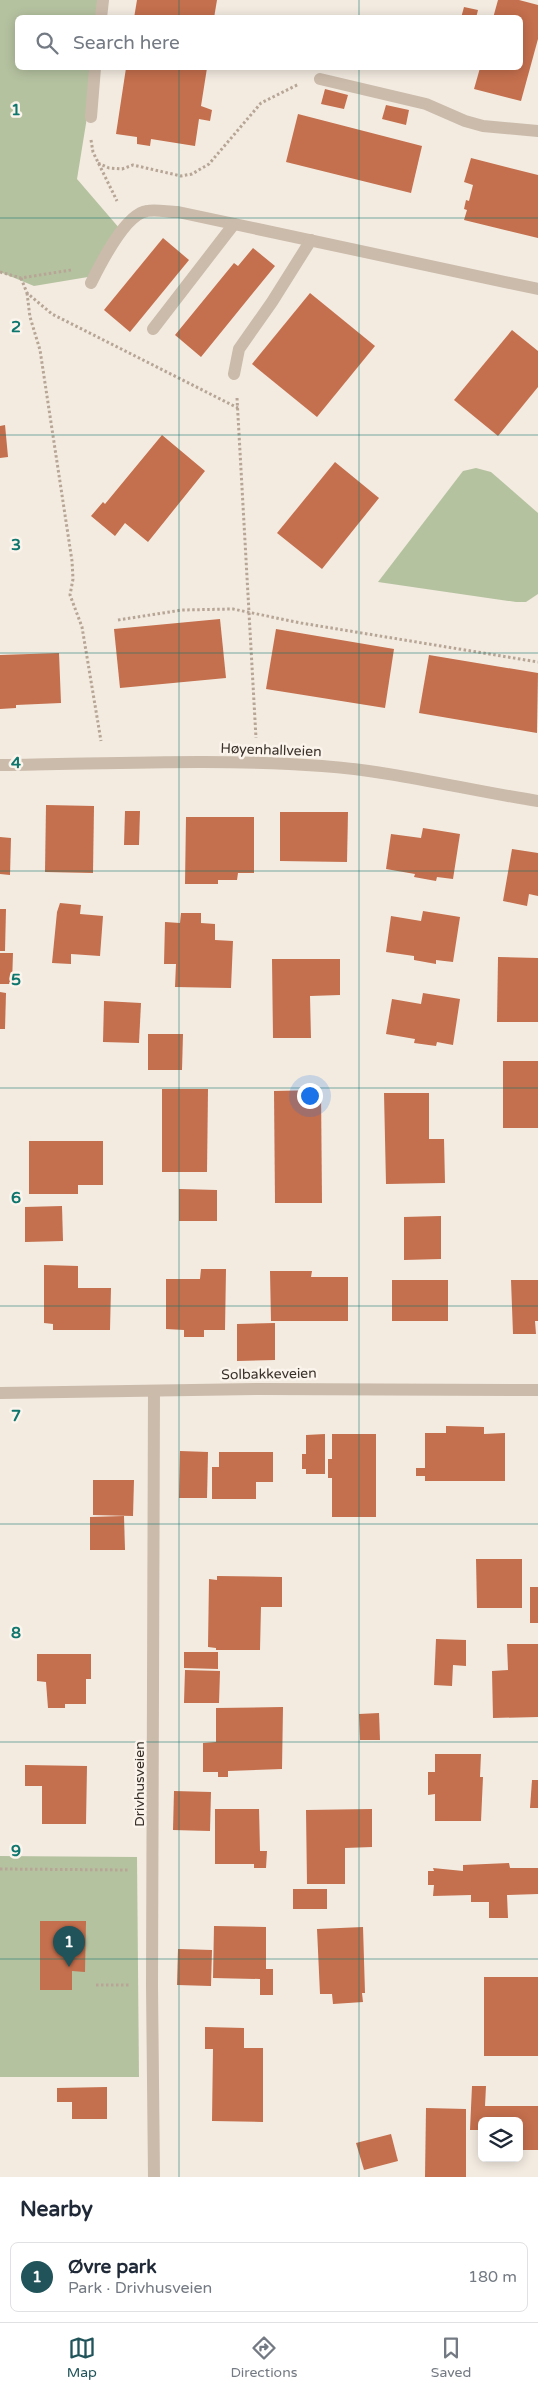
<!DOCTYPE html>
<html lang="en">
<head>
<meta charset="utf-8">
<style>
  :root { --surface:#fff; --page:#f6f6f7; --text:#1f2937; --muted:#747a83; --line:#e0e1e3; --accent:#20545a }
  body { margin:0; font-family:"Varela Round",sans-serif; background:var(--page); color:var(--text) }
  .controls { position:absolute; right:15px; bottom:15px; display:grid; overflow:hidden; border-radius:8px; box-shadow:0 2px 12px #0003 }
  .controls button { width:45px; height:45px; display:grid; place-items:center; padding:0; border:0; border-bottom:1px solid var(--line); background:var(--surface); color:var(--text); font:25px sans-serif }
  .you { position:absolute; left:309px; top:1095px; width:18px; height:18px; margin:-12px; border:4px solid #fff; border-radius:50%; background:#1a73e8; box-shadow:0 0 0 8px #1a73e833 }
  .badge { display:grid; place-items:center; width:32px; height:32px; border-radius:50%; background:var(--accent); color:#fff; font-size:16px; font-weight:700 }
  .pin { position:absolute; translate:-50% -41px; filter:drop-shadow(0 1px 2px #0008) }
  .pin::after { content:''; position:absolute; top:26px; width:18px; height:15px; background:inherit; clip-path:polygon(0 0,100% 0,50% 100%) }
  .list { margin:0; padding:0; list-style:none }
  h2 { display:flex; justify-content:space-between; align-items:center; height:65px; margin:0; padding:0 20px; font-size:21px }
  h2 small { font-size:16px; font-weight:400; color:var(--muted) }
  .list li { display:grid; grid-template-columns:32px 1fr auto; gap:15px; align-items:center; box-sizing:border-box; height:70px; margin:0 10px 10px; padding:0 10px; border:1px solid var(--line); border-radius:8px }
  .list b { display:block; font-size:19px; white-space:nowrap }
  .list p { margin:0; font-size:16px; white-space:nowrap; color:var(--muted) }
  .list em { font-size:16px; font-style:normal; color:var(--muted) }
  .icon { flex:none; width:28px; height:28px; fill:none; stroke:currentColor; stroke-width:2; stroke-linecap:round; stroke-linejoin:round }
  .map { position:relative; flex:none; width:538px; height:2177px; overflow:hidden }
  .search { position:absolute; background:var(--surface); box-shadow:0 2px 12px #0003; left:15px; right:15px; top:15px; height:55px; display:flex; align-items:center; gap:12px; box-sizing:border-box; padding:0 18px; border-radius:8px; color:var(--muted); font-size:19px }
  .sheet { height:145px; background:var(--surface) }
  nav { display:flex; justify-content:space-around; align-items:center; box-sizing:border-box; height:70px; border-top:1px solid var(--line); background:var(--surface); font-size:14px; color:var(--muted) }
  nav a { display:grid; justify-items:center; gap:2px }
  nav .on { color:var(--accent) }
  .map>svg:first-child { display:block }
  .green { fill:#b5c2a0 }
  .building { fill:#c46f4d }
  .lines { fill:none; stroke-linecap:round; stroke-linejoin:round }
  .path { stroke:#b7a596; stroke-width:3; stroke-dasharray:2.5 2.5; stroke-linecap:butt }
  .service { stroke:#cbbbab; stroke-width:12 }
  .minor { stroke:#cbbbab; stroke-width:12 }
  .grid { fill:none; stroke:#0f766e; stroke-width:1; stroke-opacity:0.55 }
  .labels { text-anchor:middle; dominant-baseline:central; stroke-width:5; stroke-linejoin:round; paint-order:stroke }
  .street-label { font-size:14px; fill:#39302a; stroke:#faf4ec }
  .grid-label { font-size:16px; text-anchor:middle; font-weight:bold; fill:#0f766e; stroke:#faf4ec; stroke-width:5; stroke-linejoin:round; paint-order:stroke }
</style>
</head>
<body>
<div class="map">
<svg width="538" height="2177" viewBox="0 0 538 2177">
  <rect width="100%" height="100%" fill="#f3ebe0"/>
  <g class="green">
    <polygon points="0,0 106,0 103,17 18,18 18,68 95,68 77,179 120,229 88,277 34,286 0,272"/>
    <polygon points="476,468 491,472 538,513 538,594 526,602 516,602 378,582 463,471"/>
    <polygon points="0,1856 137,1857 139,2077 0,2077"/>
  </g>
  <g class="building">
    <polygon points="137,0 217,0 214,18 134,18"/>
    <polygon points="498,0 519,0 538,5 538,39 521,101 474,89 480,68 520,68 520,18 493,18"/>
    <polygon points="464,7 478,10 476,18 461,18"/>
    <polygon points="126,68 207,68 201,106 212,110 210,121 199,119 195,146 151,139 150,146 137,144 137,137 116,134"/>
    <polygon points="325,89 348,95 344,109 321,104"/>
    <polygon points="386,105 409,110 406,125 382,119"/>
    <polygon points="298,114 422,146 411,193 286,162"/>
    <polygon points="471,158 538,175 538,238 464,220 467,210 464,209 466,200 469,201 473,185 464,182"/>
    <polygon points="163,238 189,260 130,332 104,310"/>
    <polygon points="253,248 275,266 201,357 175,335 234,263 238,266"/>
    <polygon points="310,293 375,346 317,417 252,364"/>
    <polygon points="512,330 538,351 538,387 498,436 454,400"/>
    <polygon points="5,425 8,457 0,458 0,426"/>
    <polygon points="162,435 205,471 148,542 125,523 115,536 91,516 103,502 105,504"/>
    <polygon points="335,462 379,498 322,569 277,533"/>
    <polygon points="220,619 226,678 120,688 114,629"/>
    <polygon points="276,629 394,649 385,708 266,689"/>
    <polygon points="59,653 61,703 16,705 16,708 0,709 0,655"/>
    <polygon points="429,655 538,673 537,733 419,713"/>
    <polygon points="46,805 94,806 93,873 45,872"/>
    <polygon points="125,811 140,811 139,845 124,845"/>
    <polygon points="280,812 348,812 347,862 280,861"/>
    <polygon points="186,817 254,817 254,873 238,873 237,880 218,880 218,884 185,884"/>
    <polygon points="423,828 460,834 453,879 437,877 436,881 414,877 415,874 386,869 391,834 421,838"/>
    <polygon points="0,837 11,838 10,875 0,874"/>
    <polygon points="512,849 538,853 538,896 529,894 527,906 503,901"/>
    <polygon points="60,903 81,905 80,914 103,916 100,956 71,954 71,964 52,963 57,912"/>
    <polygon points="0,909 6,909 5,951 0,951"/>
    <polygon points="423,911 460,917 453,962 436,960 436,964 414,960 414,956 386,952 391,916 421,921"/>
    <polygon points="181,913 201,913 201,923 215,924 215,940 233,941 231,988 175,987 176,964 164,964 165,922 180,923"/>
    <polygon points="0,953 13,953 12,984 0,984"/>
    <polygon points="498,957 538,958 538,1022 497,1022"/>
    <polygon points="272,959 340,959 340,995 310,996 311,1038 273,1038"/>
    <polygon points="0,992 6,993 5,1029 0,1029"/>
    <polygon points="423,993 460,999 453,1045 437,1042 436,1046 414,1043 415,1039 386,1034 392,999 421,1004"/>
    <polygon points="104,1001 141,1003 139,1043 103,1042"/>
    <polygon points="148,1034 183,1034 182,1070 148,1070"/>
    <rect x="503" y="1061" width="35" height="67"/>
    <polygon points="162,1089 208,1089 207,1172 162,1172"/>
    <polygon points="321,1090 322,1203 275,1203 274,1091"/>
    <polygon points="384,1093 429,1093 429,1139 444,1139 445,1183 386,1184"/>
    <polygon points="29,1141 103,1141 103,1185 78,1185 78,1194 29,1194"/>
    <polygon points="179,1189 217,1190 217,1221 179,1221"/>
    <polygon points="62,1206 63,1241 25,1242 25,1207"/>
    <polygon points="441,1216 441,1259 404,1260 404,1217"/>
    <polygon points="44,1265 78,1266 78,1288 111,1288 110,1330 53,1330 53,1324 44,1323"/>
    <polygon points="201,1269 226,1269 225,1330 204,1330 204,1337 184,1337 184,1330 166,1329 166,1279 200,1279"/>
    <polygon points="270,1271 312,1271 311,1277 348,1277 348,1321 271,1321"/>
    <rect x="392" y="1280" width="56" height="41"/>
    <polygon points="511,1280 538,1280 538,1321 535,1321 536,1334 513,1334"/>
    <polygon points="275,1323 275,1360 237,1361 237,1324"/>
    <polygon points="446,1426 484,1427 484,1434 505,1433 505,1481 425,1481 425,1476 416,1476 416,1468 425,1468 425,1433 446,1433"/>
    <polygon points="325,1434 325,1474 306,1474 306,1469 302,1469 302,1454 306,1454 306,1435"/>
    <polygon points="332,1434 376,1434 376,1517 332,1517 332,1478 328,1478 328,1459 332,1459"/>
    <polygon points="180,1451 208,1452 207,1498 179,1498"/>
    <polygon points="219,1452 273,1452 273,1482 256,1482 256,1499 212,1499 212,1467 219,1467"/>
    <polygon points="93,1480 134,1480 133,1516 93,1515"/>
    <polygon points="124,1516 125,1550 90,1550 90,1517"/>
    <polygon points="476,1559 522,1559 522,1608 477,1608"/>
    <polygon points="217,1576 282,1577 282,1607 261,1607 260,1650 216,1650 216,1648 208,1647 209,1579 217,1580"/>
    <rect x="530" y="1587" width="8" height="36"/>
    <polygon points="436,1639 466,1640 466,1666 453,1665 452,1686 434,1685"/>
    <polygon points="507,1644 538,1644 538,1717 493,1718 492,1671 508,1670"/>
    <polygon points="184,1652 218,1652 218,1669 184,1668"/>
    <polygon points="37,1654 91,1654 91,1679 86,1679 86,1704 65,1704 65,1708 48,1708 46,1682 37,1681"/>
    <polygon points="185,1670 220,1671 219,1703 184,1703"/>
    <polygon points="283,1707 282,1769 228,1771 228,1777 218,1777 218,1772 203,1772 203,1743 216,1742 216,1708"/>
    <polygon points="379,1713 380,1740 360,1740 359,1714"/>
    <polygon points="435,1754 481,1754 480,1777 483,1777 481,1821 435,1821 435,1794 428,1795 428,1772 435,1772"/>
    <polygon points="25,1765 87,1766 86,1824 42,1824 42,1786 25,1786"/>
    <polygon points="532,1780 538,1780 538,1808 530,1808"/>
    <polygon points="174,1791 211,1792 210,1831 173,1830"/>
    <polygon points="215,1809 259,1809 260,1851 267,1851 266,1868 254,1868 254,1864 215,1864"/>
    <polygon points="372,1809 372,1847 345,1848 345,1884 307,1884 306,1810"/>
    <polygon points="509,1863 510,1868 538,1868 538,1894 507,1895 508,1918 489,1918 489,1902 471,1902 471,1895 433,1896 434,1885 428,1885 428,1871 434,1871 433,1868 463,1871 463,1865"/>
    <rect x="293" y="1889" width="34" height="20"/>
    <polygon points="40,1921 86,1921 85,1972 72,1971 72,1990 40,1990"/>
    <polygon points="214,1926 266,1927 266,1969 273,1969 273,1995 260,1995 260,1979 213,1978"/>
    <polygon points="363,1927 365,1993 362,1993 363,2002 333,2004 332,1994 320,1994 317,1929"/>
    <polygon points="178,1949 212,1950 211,1986 177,1985"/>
    <rect x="484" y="1977" width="54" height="79"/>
    <polygon points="205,2027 244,2028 244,2048 263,2048 263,2122 212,2121 213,2049 205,2049"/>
    <polygon points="472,2086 486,2086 485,2106 538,2106 538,2150 519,2150 519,2121 482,2121 482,2150 478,2150 479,2130 470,2130"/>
    <polygon points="107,2087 107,2119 72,2119 72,2102 57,2102 57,2088"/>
    <polygon points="426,2108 466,2109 466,2177 425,2177"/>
    <polygon points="391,2134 398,2161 364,2170 356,2143"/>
  </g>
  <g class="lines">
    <g class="path">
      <polyline points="91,140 93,152 117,201"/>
      <polyline points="98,163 109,168 122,169 133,165 181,176 192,174 209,164 261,103 299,84"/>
      <polyline points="0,272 21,278 71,270"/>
      <polyline points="21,278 27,293 52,314 238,408"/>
      <polyline points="27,293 30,317 40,350 72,561 73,579 70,595 82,627 101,741"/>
      <polyline points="237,398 256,738"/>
      <polyline points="118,620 182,610 233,609 301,623 538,662"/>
      <polyline points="0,1869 130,1870"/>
      <polyline points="96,1985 129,1985"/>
    </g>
    <g class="service">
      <polyline points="101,18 103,0"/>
      <polyline points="320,79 426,104 465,121 483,126 538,131"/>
      <polyline points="91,117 95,68"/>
      <path d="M91 283C100 265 125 214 147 211 156 209 168 212 178 212L538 289"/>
      <polyline points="153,329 234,224"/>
      <polyline points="234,374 239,349 272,302 311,240"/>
    </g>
    <g class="minor">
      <path d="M0 765C107 764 215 758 322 766 394 771 466 790 538 801"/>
      <polyline points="154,1391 152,1985 154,2177"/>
      <polyline points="0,1393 258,1389 538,1390"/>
    </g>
  </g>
  <path class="grid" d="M179 0V18M359 0V18M179 68V2177M359 68V2177M0 218H538M0 435H538M0 653H538M0 871H538M0 1088H538M0 1306H538M0 1524H538M0 1742H538M0 1959H538"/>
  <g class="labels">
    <g class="street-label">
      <text transform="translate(271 750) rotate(2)">Høyenhallveien</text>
      <text transform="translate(269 1374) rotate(-1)">Solbakkeveien</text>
      <text transform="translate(139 1784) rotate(-90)">Drivhusveien</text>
    </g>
  </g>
  <g class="grid-label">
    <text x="16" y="115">1</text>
    <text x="16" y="332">2</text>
    <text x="16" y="550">3</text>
    <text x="16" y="768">4</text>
    <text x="16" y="985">5</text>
    <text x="16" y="1203">6</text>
    <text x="16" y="1421">7</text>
    <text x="16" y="1638">8</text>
    <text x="16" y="1856">9</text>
  </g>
</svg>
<div class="controls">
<button><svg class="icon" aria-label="layers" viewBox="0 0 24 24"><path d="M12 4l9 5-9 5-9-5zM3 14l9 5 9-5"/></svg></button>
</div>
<div class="you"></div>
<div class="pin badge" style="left:69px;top:1967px">1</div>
<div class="search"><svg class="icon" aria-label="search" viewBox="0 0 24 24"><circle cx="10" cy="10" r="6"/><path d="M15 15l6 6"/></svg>Search here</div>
</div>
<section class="sheet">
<h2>Nearby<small></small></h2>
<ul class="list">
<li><span class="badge">1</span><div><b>Øvre park</b><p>Park · Drivhusveien</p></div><em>180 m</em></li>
</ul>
</section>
<nav>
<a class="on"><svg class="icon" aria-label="map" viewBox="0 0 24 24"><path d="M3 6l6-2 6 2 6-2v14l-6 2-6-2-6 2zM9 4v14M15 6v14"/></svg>Map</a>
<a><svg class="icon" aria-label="directions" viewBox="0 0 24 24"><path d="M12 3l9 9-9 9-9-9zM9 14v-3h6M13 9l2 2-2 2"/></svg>Directions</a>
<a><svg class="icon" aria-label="saved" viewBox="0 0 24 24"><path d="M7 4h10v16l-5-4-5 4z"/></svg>Saved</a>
</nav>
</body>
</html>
